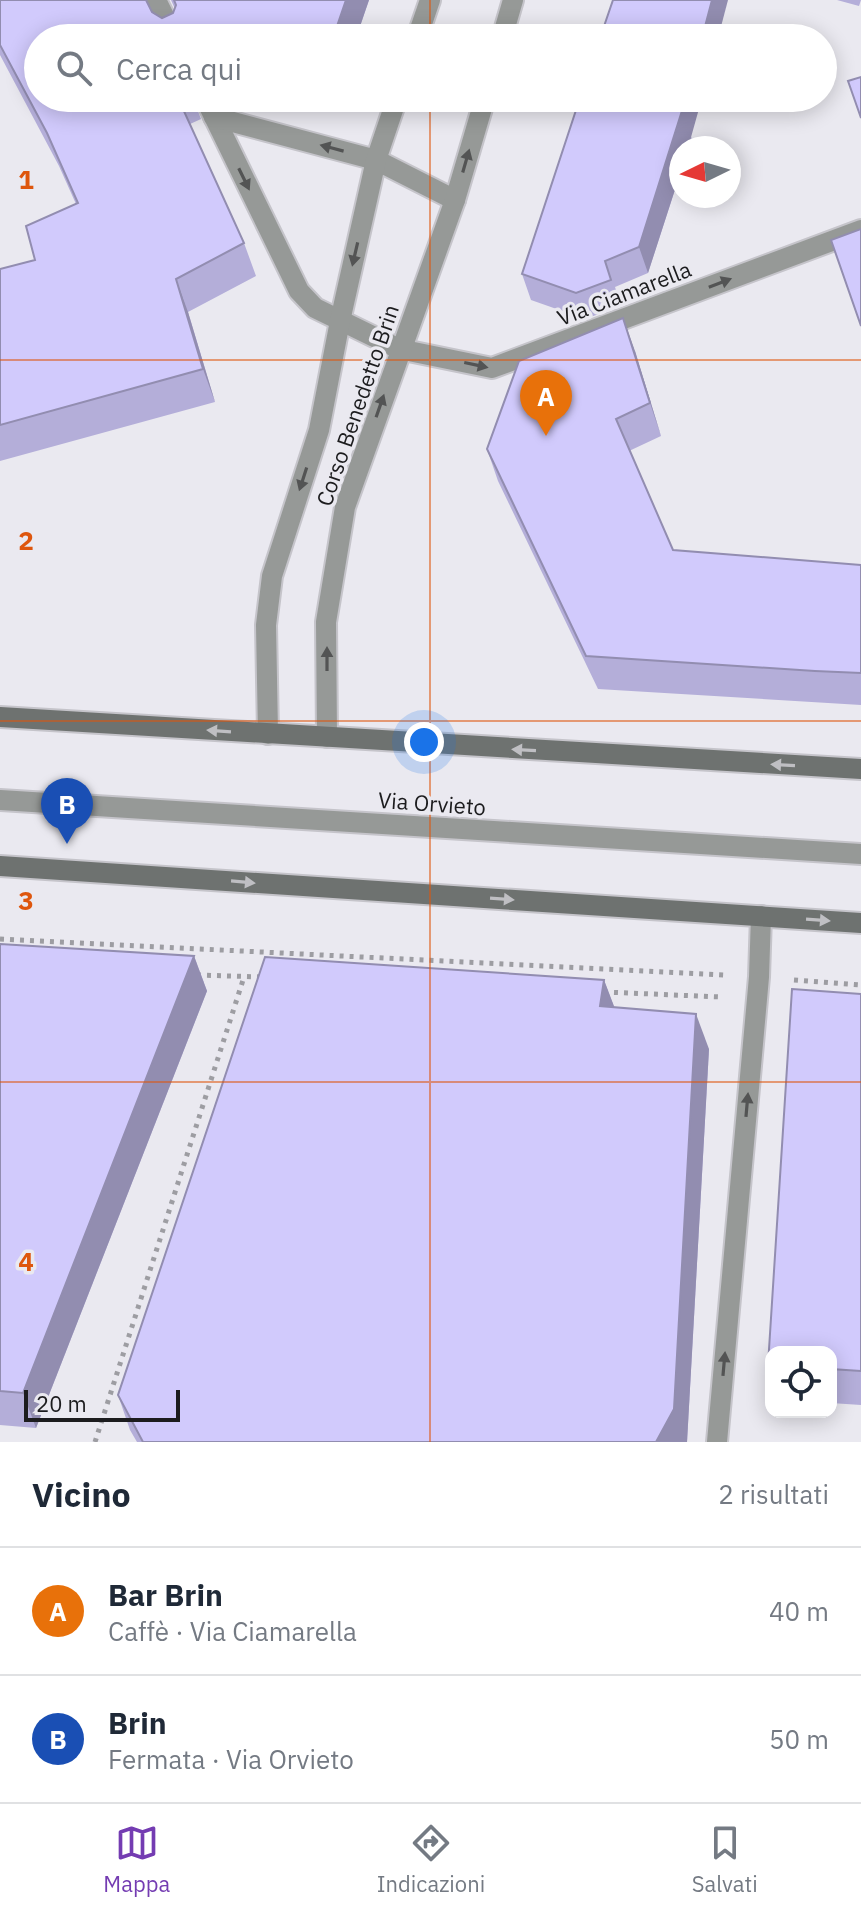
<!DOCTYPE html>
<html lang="it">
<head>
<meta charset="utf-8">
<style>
  :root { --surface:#fff; --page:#f2f2f3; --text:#1f2937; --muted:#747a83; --line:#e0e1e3; --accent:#743cb2 }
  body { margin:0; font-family:"IBM Plex Sans",sans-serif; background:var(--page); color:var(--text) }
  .controls { position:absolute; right:24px; bottom:24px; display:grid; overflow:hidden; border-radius:16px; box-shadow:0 4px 20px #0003 }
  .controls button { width:72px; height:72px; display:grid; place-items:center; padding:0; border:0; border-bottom:2px solid var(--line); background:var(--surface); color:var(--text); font:40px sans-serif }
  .compass { position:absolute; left:669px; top:136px; width:72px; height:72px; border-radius:50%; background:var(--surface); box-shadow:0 4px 20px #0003; rotate:265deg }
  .scale { position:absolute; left:24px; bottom:20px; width:156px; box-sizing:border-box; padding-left:8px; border:4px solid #1c1c1e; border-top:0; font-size:22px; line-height:28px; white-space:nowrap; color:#1c1c1e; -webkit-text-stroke:6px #eae9f0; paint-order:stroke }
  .you { position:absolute; left:424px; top:742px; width:28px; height:28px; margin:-20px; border:6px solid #fff; border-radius:50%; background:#1a73e8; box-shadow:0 0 0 12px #1a73e833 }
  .badge { display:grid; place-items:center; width:52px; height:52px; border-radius:50%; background:var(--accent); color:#fff; font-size:26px; font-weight:700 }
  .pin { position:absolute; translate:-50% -66px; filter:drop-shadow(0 2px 4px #0008) }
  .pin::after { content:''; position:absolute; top:42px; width:28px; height:24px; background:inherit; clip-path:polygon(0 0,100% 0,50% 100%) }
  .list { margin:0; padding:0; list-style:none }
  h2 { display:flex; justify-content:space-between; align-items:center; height:104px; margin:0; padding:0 32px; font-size:34px }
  h2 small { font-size:26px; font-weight:400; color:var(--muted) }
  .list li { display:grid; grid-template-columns:52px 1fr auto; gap:24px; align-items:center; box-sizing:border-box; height:128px; padding:0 32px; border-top:2px solid var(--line) }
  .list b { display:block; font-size:30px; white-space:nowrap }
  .list p { margin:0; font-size:26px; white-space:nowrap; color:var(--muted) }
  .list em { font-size:26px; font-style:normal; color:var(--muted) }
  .icon { flex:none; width:44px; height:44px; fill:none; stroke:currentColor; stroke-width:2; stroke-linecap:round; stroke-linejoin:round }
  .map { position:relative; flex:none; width:861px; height:1442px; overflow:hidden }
  .search { position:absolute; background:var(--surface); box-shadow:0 4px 20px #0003; left:24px; right:24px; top:24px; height:88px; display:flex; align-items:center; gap:20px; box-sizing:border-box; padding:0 28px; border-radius:44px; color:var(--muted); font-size:30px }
  .sheet { height:360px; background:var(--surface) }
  nav { display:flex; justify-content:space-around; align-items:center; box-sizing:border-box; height:112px; border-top:2px solid var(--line); background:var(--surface); font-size:22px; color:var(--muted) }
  nav a { display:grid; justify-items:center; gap:4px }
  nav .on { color:var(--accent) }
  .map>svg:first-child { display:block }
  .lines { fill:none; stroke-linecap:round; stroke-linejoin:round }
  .lane-casing { stroke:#c5c4ca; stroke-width:24 }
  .street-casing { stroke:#c5c4ca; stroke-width:24 }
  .secondary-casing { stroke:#c5c4ca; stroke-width:24 }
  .path { stroke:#9d9da2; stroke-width:5; stroke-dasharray:4 6; stroke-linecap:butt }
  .lane { stroke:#969997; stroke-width:20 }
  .street { stroke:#969997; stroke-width:20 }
  .secondary { stroke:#6e7270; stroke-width:20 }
  .wall { fill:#b4aed9 }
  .shaded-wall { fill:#928db0 }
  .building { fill:#d1cafc; stroke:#928db0; stroke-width:2 }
  .oneway { fill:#535454 }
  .oneway2 { fill:#bfbfc3 }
  .grid { fill:none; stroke:#de560d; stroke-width:2; stroke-opacity:0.55 }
  .labels { text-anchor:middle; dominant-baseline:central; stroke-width:7; stroke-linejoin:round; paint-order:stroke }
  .street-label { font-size:22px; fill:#1c1c1e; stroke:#eae9f0 }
  .grid-label { font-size:26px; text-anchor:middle; font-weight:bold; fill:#de560d; stroke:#eae9f0; stroke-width:7; stroke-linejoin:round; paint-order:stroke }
</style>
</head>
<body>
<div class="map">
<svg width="861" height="1442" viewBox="0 0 861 1442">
  <rect width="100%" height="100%" fill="#eae9f0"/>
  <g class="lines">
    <defs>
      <polyline id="lane" points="0,800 861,854"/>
      <g id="street">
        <polyline points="156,0 175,38"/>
        <polyline points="417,38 430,0"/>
        <polyline points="502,38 513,0"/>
        <polyline points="205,98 299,291 315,308 399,349 492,368 861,230"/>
        <polyline points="214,117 376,160 455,200"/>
        <polyline points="268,734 266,625 272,576 319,430 340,321 376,160 397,98"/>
        <polyline points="327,737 326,622 345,507 455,200 485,98"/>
        <polyline points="717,1442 759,977 761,916"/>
      </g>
      <g id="secondary">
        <polyline points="0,717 861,769"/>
        <polyline points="0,866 861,923"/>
      </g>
    </defs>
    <use href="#lane" class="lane-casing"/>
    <use href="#street" class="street-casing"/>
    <use href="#secondary" class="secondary-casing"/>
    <g class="path">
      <polyline points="0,939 724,975"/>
      <polyline points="197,975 263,977"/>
      <polyline points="794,980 861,985"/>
      <polyline points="604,992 722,997"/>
      <polyline points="95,1442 244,977"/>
    </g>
    <use href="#lane" class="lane"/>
    <use href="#street" class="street"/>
    <use href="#secondary" class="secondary"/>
  </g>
  <g class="wall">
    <polygon points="0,0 152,12 162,18 173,13 175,9 171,0 369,0 356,38 38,38 38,98 193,98 201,119 190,124 244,243 256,276 188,312 215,402 0,461 0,269 35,260 76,204 59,166 0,55"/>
    <polygon points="837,0 861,0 859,6"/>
    <polygon points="218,98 259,98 231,108 223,106"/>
    <polygon points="692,137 688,148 681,148 681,171 648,273 615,287 621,306 585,319 531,300 522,274"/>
    <polygon points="635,351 661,436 629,451 673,550 861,565 861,705 598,689 498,481 487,449"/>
    <polygon points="0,944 194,956 207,991 36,1428 0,1425"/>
    <polygon points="604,980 614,1007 709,1049 687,1442 137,1442 130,1430 118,1395"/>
    <polygon points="861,994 861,1405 831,1403 831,1352 771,1352 771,1374 768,1365"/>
  </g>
  <g class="shaded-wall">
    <polygon points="346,0 369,0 356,38 337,38 335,32"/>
    <polygon points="712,0 728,0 718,38 702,38"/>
    <polygon points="686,98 702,98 688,148 681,148 681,171 648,273 639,247"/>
    <polygon points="176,279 188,312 215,402 203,369"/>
    <polygon points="623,318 635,351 661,436 650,403"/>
    <polygon points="194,956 207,991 36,1428 23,1393"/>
    <polygon points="604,980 617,1014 600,1006"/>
    <polygon points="696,1014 709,1049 687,1442 656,1442"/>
  </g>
  <g class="building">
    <polygon points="0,0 146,0 152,12 162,18 173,13 176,5 174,0 346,0 335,32 320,38 38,38 38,98 178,98 244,243 176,279 203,369 0,425 0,269 35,260 26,226 78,203 47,133 0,45"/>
    <polygon points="613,0 712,0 702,38 600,38"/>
    <polygon points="861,77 861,118 848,81"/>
    <polygon points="580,98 686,98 639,247 605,261 611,280 576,293 522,274"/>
    <polygon points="861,229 861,326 831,240"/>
    <polygon points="623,318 650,403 616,419 673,550 861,565 861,673 815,671 586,656 487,449 519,361"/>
    <polygon points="0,944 194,956 23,1393 0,1391"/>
    <polygon points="265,957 604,980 600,1006 696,1014 674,1409 656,1442 143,1442 118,1395"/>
    <polygon points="792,989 861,994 861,1371 831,1369 831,1352 771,1352 771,1365 768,1365"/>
  </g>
  <defs><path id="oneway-solid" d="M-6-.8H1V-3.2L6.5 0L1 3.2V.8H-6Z" transform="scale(2)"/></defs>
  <g class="oneway">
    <use href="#oneway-solid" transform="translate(332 148) rotate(-165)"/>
    <use href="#oneway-solid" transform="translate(466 161) rotate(-74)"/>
    <use href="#oneway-solid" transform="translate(244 179) rotate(64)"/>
    <use href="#oneway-solid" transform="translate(355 254) rotate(103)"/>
    <use href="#oneway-solid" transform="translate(720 283) rotate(-21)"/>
    <use href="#oneway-solid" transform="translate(476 365) rotate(12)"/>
    <use href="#oneway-solid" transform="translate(380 406) rotate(-71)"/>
    <use href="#oneway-solid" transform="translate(303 479) rotate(108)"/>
    <use href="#oneway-solid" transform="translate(327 659) rotate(-90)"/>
    <use href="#oneway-solid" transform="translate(747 1105) rotate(-85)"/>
    <use href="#oneway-solid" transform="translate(724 1364) rotate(-85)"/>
  </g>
  <g class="oneway2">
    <use href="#oneway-solid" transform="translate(219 731) rotate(-176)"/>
    <use href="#oneway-solid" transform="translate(524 750) rotate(-177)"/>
    <use href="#oneway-solid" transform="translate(783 765) rotate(-177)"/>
    <use href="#oneway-solid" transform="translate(243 882) rotate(5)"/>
    <use href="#oneway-solid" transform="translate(502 899) rotate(4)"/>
    <use href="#oneway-solid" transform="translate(818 920) rotate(4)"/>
  </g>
  <path class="grid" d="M430 0V38M430 98V1442M0 360H861M0 721H861M0 1082H861"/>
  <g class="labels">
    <g class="street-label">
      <text transform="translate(624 293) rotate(-21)">Via Ciamarella</text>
      <text transform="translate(357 405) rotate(-71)">Corso Benedetto Brin</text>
      <text transform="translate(432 803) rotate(4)">Via Orvieto</text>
    </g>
  </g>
  <g class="grid-label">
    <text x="26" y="189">1</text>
    <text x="26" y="550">2</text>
    <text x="26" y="910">3</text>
    <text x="26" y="1271">4</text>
  </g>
</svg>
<div class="controls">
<button><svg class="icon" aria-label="locate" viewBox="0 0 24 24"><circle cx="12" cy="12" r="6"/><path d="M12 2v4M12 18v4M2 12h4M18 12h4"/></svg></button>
</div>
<svg class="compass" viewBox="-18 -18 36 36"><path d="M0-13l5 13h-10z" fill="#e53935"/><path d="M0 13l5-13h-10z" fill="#747a83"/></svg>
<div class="scale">20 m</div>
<div class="you"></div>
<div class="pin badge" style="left:546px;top:436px;background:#e8710a">A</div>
<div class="pin badge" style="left:67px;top:844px;background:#1a4fb4">B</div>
<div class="search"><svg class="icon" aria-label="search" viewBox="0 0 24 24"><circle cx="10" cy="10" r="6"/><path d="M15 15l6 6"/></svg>Cerca qui</div>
</div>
<section class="sheet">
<h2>Vicino<small>2 risultati</small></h2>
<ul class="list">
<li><span class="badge" style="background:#e8710a">A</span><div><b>Bar Brin</b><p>Caffè · Via Ciamarella</p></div><em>40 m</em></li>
<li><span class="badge" style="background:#1a4fb4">B</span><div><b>Brin</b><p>Fermata · Via Orvieto</p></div><em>50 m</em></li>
</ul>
</section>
<nav>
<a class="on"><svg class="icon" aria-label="map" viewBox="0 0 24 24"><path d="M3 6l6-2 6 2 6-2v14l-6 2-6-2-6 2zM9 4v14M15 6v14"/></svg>Mappa</a>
<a><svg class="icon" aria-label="directions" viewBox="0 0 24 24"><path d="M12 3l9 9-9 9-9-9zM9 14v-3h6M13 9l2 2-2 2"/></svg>Indicazioni</a>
<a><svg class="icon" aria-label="saved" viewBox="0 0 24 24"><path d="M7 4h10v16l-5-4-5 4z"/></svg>Salvati</a>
</nav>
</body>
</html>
